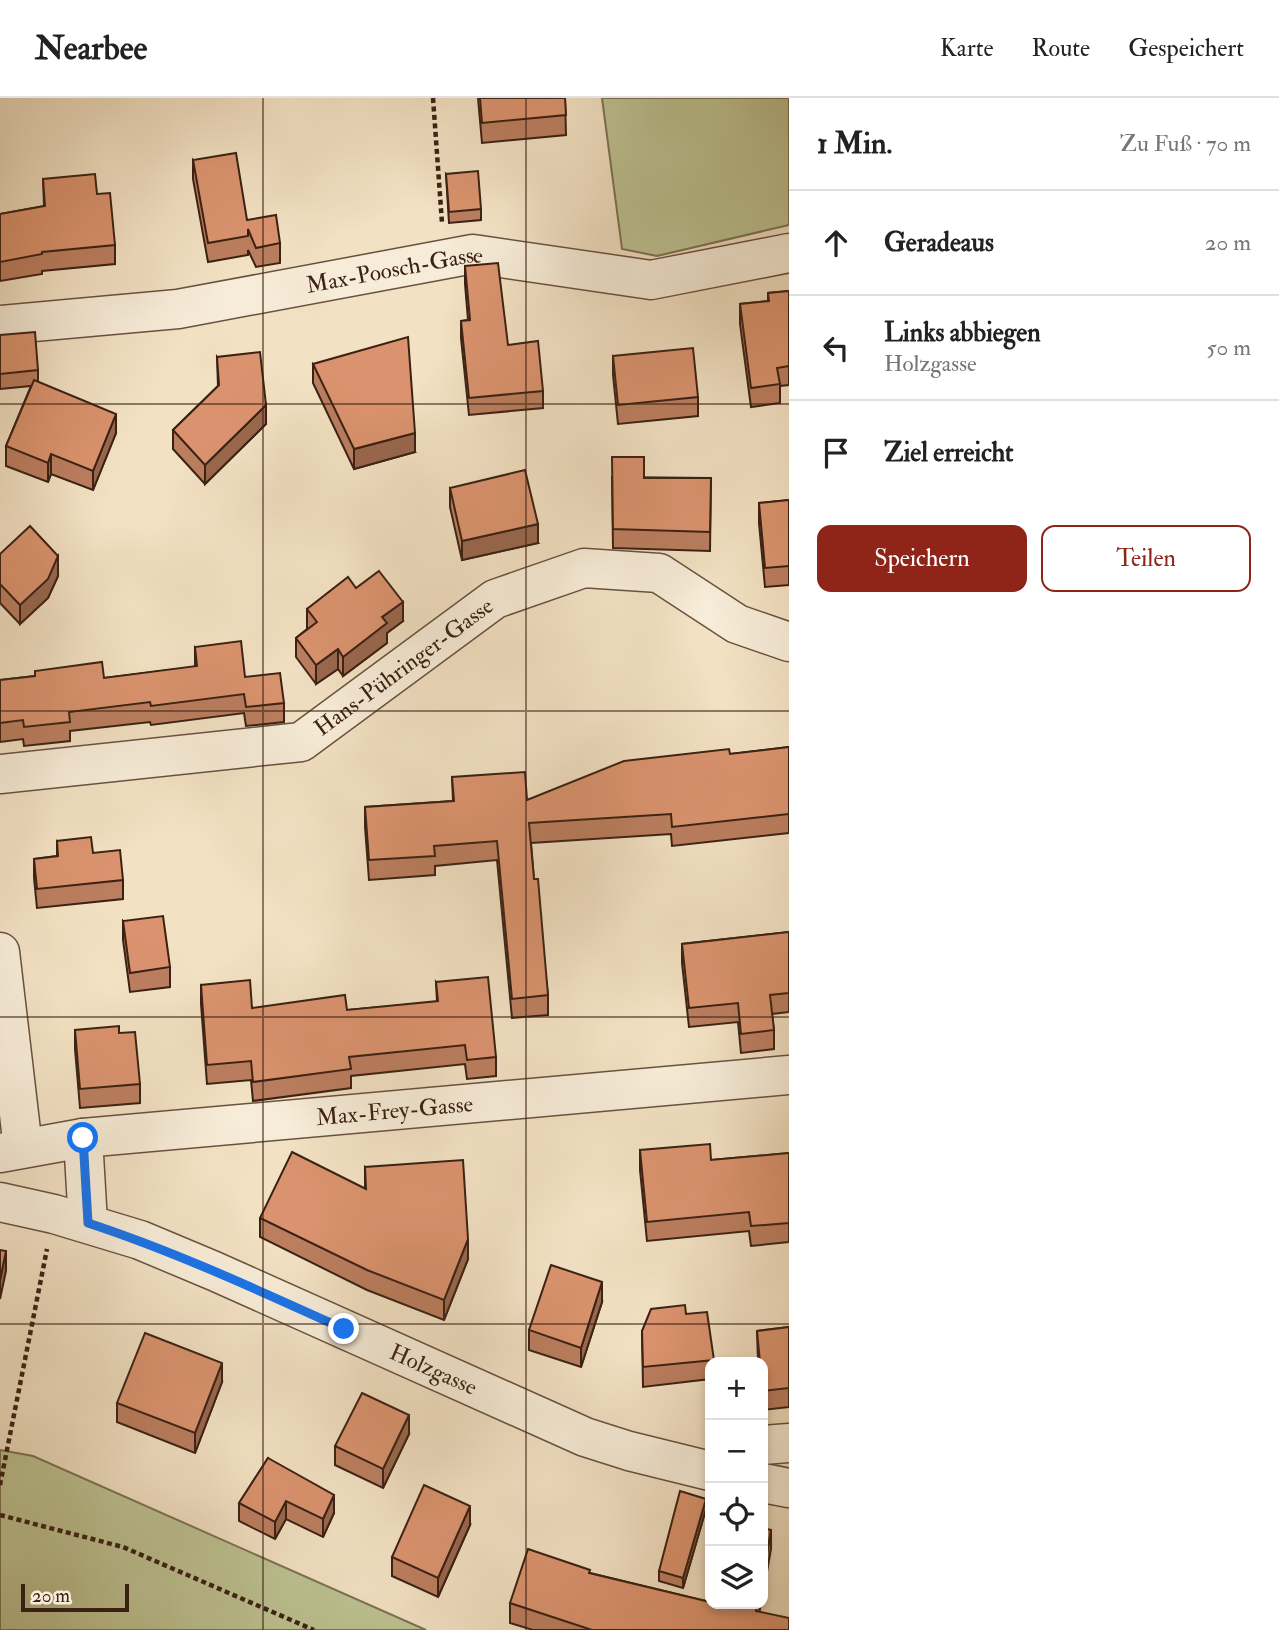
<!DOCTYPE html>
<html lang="de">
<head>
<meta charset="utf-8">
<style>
  :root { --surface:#fff; --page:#f6f6f6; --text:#222; --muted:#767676; --line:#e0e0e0; --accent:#8f2418 }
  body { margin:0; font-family:"IM FELL Double Pica",serif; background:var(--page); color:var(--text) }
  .controls { position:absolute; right:21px; bottom:21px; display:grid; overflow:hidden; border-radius:14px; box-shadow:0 4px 10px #0003 }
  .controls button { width:63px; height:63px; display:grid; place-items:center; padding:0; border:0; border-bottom:2px solid var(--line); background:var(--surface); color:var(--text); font:35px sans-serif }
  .scale { position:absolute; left:21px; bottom:18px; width:108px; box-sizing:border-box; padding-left:7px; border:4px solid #3b2114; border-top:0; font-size:19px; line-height:24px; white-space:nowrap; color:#3b2114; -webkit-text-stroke:5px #f7ecd8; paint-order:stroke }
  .stop { position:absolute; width:21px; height:21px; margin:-16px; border:5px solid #1a73e8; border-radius:50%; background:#fff }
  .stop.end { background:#1a73e8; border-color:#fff; box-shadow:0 2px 7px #0008 }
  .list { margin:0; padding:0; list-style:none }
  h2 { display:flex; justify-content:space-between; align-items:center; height:91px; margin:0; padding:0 28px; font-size:30px }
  h2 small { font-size:23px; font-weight:400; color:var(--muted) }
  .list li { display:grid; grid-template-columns:46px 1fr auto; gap:21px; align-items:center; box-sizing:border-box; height:105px; padding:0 28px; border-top:2px solid var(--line) }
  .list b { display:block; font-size:26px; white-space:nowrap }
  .list p { margin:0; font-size:23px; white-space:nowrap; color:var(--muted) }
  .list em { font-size:23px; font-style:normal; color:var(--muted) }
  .actions { display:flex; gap:14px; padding:21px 28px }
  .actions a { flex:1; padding:16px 0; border:2px solid var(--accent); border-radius:14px; text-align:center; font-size:24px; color:var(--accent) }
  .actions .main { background:var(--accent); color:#fff }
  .icon { flex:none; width:38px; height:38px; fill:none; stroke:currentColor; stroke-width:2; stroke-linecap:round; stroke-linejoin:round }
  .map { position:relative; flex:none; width:789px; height:1532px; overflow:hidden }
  header { display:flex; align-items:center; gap:42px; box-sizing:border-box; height:98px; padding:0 35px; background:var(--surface); border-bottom:2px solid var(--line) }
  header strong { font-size:33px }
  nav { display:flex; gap:38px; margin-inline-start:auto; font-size:24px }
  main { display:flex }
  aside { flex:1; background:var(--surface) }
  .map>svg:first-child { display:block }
  .green { fill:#bdc292; stroke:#7c7253; stroke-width:2 }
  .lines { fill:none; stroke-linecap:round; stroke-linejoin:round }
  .minor-casing { stroke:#695140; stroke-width:41 }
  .path { stroke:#3b2114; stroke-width:4.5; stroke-dasharray:5 3.5; stroke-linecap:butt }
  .minor { stroke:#f7ecd8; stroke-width:38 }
  .wall { fill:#bb7e5f; stroke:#3b2114; stroke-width:2 }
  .shaded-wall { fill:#99674d; stroke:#3b2114; stroke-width:2 }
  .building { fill:#da936e; stroke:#3b2114; stroke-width:2 }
  .route { stroke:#1a73e8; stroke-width:9 }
  .grid { fill:none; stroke:#3b2114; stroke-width:2; stroke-opacity:0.55 }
  .labels { text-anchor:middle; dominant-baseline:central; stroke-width:6; stroke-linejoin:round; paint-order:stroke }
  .street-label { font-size:23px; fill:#3b2114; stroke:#f7ecd8 }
</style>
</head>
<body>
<header>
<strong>Nearbee</strong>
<nav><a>Karte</a><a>Route</a><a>Gespeichert</a></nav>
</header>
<main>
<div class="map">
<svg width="789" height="1532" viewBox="0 0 789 1532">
  <rect width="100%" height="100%" fill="#f2e1c3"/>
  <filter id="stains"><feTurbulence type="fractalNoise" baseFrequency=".00286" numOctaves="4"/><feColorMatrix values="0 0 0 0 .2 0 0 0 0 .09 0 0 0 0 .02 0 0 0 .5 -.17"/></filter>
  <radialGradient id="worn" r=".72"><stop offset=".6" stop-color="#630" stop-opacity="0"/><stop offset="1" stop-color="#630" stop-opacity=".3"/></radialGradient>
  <g class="green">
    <polygon points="602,0 789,0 789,127 657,158 622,151"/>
    <polygon points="0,1352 33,1358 426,1532 0,1532"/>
  </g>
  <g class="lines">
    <defs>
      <g id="minor">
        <path id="s1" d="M0 227 178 211 473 156 651 182 789 155"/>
        <path id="s2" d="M0 676 301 644 495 501 584 470 659 475 737 526 789 544"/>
        <polyline points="0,854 23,1050"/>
        <polyline points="83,1040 88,1125"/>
        <path id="s3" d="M0 1055 83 1040 789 977"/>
        <path id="s4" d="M0 1104 54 1116 140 1142 214 1173 585 1339 629 1353 710 1373"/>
        <polyline points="763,1347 789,1345"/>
        <polyline points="763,1385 789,1390"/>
      </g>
    </defs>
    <use href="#minor" class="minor-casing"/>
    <g class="path">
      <polyline points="433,0 442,125"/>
      <polyline points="0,1387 47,1151"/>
      <polyline points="0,1417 123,1449 314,1532"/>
    </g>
    <use href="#minor" class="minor"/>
  </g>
  <g class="wall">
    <polygon points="478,0 565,0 566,37 482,45"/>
    <polygon points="193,62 247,122 280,145 280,165 256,169 248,152 248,157 208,164 193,81"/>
    <polygon points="446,76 481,111 481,122 449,125"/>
    <polygon points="43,81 97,96 115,147 115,166 42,173 42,176 0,183 0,116 44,108"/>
    <polygon points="465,168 508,247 543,293 543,310 469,317 461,240 461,223 468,222 465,186"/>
    <polygon points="789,193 789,287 780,288 780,305 751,309 740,226 740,206 768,203 768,195"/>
    <polygon points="0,237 38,272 38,284 116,335 93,392 51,376 48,384 6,368 6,348 31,288 0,291"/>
    <polygon points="613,258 698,299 698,318 618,326 613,277"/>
    <polygon points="217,259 266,326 205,386 173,351 173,332 218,288"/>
    <polygon points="313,266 415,354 354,371 313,285"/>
    <polygon points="612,379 711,380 710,453 613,450"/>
    <polygon points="450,390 538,445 462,462 450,409"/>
    <polygon points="789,402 789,487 765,489 759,425 759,405"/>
    <polygon points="0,456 58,478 48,500 20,526 0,505"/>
    <polygon points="356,490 403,523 387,535 387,545 343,578 338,571 316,586 296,559 296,540 307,531 307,511"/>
    <polygon points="195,549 284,605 284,624 246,628 244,615 151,627 150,624 70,633 70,643 24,648 23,641 0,644 0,582 35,578 35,573 104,580 195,569"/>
    <polygon points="789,649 789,735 672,748 671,736 531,745 534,781 548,897 548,917 512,920 497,762 435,768 435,777 369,782 365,729 365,709 453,703 452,679 527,702 730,656"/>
    <polygon points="57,743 123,782 123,801 37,810 34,780 34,761 57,758"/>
    <polygon points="123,823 170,869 170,889 130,894 123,842"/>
    <polygon points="789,834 789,914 772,916 774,932 774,951 741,955 738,924 689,929 682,865 682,846"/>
    <polygon points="436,884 496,959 496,978 467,981 465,966 351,978 351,990 253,1003 251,982 207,986 201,906 201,887 252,910 347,912 437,904"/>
    <polygon points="75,932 119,935 140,986 140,1005 80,1010 75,951"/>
    <polygon points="640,1052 711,1062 789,1055 789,1144 751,1148 749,1133 647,1143 640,1072"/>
    <polygon points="365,1069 468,1161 444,1222 367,1192 260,1139 260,1120 365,1090"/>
    <polygon points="602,1204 581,1269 529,1252 529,1232"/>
    <polygon points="686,1216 714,1262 714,1264 710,1264 710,1281 643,1289 642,1233"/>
    <polygon points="789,1229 789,1309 763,1312 763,1264 758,1264 757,1233"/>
    <polygon points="222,1284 195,1355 117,1324 117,1305"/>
    <polygon points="409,1336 383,1390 335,1367 335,1348"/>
    <polygon points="268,1360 334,1415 323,1439 286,1421 275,1441 239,1423 239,1405"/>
    <polygon points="706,1411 683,1490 659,1483 659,1473"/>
    <polygon points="470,1427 438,1499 392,1478 392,1459"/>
    <polygon points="590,1475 710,1504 759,1514 789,1532 533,1532 510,1525 510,1505"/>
  </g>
  <g class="shaded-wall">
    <polygon points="266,307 266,326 205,386 205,367"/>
    <polygon points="116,316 116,335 93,392 93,373"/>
    <polygon points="415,335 415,354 354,371 354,351"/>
    <polygon points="51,356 51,376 48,384 48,365"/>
    <polygon points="538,426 538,445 462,462 462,443"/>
    <polygon points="58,458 58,478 48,500 20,526 20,507"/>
    <polygon points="403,504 403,523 387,535 387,545 343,578 343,559 382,519"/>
    <polygon points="338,551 338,571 316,586 316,567"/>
    <polygon points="468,1141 468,1161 444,1222 444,1202"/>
    <polygon points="6,1153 6,1173 0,1201 0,1182"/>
    <polygon points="602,1184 602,1204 581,1269 581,1250"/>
    <polygon points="222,1265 222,1284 195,1355 195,1335"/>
    <polygon points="409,1317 409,1336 383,1390 383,1371"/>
    <polygon points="334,1397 334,1415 323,1439 323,1421"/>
    <polygon points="706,1401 706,1411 683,1490 683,1480"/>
    <polygon points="286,1403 286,1421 275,1441 275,1424"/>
    <polygon points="470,1408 470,1427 438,1499 438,1480"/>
    <polygon points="771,1432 771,1451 763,1496 763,1477"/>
    <polygon points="757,1506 761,1506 756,1532 756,1513"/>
  </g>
  <g class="building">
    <polygon points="480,0 565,0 566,17 482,25"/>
    <polygon points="236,55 247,122 276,117 280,145 256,150 248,131 248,138 208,145 193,62"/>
    <polygon points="478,73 481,111 449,114 446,76"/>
    <polygon points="95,76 97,96 110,95 115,147 42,154 42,156 0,164 0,116 45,108 43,81"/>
    <polygon points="498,165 508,247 538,243 543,293 469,300 461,223 470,222 465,168"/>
    <polygon points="789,193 789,268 777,270 780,286 751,290 740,206 769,203 768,195"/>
    <polygon points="35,234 38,272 0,276 0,237"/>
    <polygon points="408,239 415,335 354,351 313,266"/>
    <polygon points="693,250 698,299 618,307 613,258"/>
    <polygon points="260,254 266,307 205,367 173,332 219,287 217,259"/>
    <polygon points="34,282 116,316 93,373 51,356 48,365 6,348"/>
    <polygon points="612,359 644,359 644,380 711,380 710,434 613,431"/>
    <polygon points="525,372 538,426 462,443 450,390"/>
    <polygon points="789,402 789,468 765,470 759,405"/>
    <polygon points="30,428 58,458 48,481 20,507 0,486 0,456"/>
    <polygon points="379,473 403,504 382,519 387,525 343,559 338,551 316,567 296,540 317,524 307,511 348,479 356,490"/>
    <polygon points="241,543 245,579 280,575 284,605 246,609 244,596 151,608 150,604 69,614 70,624 24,629 23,622 0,625 0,582 35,578 35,573 102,564 104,580 197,568 195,549"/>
    <polygon points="789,649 789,716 672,729 671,716 529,725 534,781 538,781 548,897 512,901 497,743 434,748 435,758 369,762 365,709 454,703 452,679 525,674 527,702 624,663 729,651 730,656"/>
    <polygon points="91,739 93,755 120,752 123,782 37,791 34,761 58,758 57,743"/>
    <polygon points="163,818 170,869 130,875 123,823"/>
    <polygon points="789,834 789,895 770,897 774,932 741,936 738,905 689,910 682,846"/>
    <polygon points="488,879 496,959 467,962 465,947 349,959 351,971 253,984 251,963 207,967 201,887 250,882 252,910 345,897 347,912 438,903 436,884"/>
    <polygon points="119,928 119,935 135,934 140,986 80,991 75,932"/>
    <polygon points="710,1046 711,1062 789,1055 789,1125 751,1128 749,1114 647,1124 640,1052"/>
    <polygon points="292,1054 366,1091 365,1069 463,1062 468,1141 444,1202 367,1172 260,1120"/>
    <polygon points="0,1152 6,1153 0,1182"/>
    <polygon points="551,1167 602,1184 581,1250 529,1232"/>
    <polygon points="685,1207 686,1216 707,1214 714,1262 643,1269 642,1233 651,1211"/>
    <polygon points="789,1229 789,1290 763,1293 763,1264 760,1264 757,1233"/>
    <polygon points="145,1235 222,1265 195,1335 117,1305"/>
    <polygon points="362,1295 409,1317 383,1371 335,1348"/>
    <polygon points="268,1360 334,1397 323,1421 286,1403 275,1424 239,1405"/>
    <polygon points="424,1387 470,1408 438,1480 392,1459"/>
    <polygon points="680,1393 706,1401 683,1480 659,1473"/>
    <polygon points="763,1430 771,1432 763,1477"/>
    <polygon points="528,1451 590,1472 589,1475 710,1504 710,1506 757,1506 756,1513 789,1520 789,1532 592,1532 510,1505"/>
  </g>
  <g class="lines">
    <path class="route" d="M83 1040 88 1125C176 1154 260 1193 344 1231"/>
  </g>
  <path class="grid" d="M263 0V1532M526 0V1532M0 306H789M0 613H789M0 919H789M0 1226H789"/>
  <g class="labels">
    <g class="street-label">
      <text stroke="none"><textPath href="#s1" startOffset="399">Max-Poosch-Gasse</textPath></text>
      <text stroke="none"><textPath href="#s2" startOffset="430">Hans-Pühringer-Gasse</textPath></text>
      <text stroke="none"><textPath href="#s3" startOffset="397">Max-Frey-Gasse</textPath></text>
      <text stroke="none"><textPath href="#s4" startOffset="466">Holzgasse</textPath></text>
    </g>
  </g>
  <rect width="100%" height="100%" filter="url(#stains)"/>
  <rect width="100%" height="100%" fill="url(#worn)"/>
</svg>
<div class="controls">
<button>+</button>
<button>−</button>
<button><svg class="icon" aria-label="locate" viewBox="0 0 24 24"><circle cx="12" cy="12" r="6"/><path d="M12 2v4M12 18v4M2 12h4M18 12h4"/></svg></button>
<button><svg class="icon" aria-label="layers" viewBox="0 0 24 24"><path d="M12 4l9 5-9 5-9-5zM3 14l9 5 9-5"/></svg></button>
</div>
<div class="scale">20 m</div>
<div class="stop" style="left:83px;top:1040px"></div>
<div class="stop end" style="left:344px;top:1231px"></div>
</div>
<aside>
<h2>1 Min.<small>Zu Fuß · 70 m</small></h2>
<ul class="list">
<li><svg class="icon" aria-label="ahead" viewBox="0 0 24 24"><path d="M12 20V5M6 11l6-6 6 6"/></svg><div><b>Geradeaus</b></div><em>20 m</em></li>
<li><svg class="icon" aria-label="left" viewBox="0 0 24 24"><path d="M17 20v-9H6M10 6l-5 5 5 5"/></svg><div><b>Links abbiegen</b><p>Holzgasse</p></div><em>50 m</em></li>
<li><svg class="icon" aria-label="arrive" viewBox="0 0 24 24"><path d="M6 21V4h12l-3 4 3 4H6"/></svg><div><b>Ziel erreicht</b></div></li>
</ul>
<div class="actions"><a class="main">Speichern</a><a>Teilen</a></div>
</aside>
</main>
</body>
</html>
